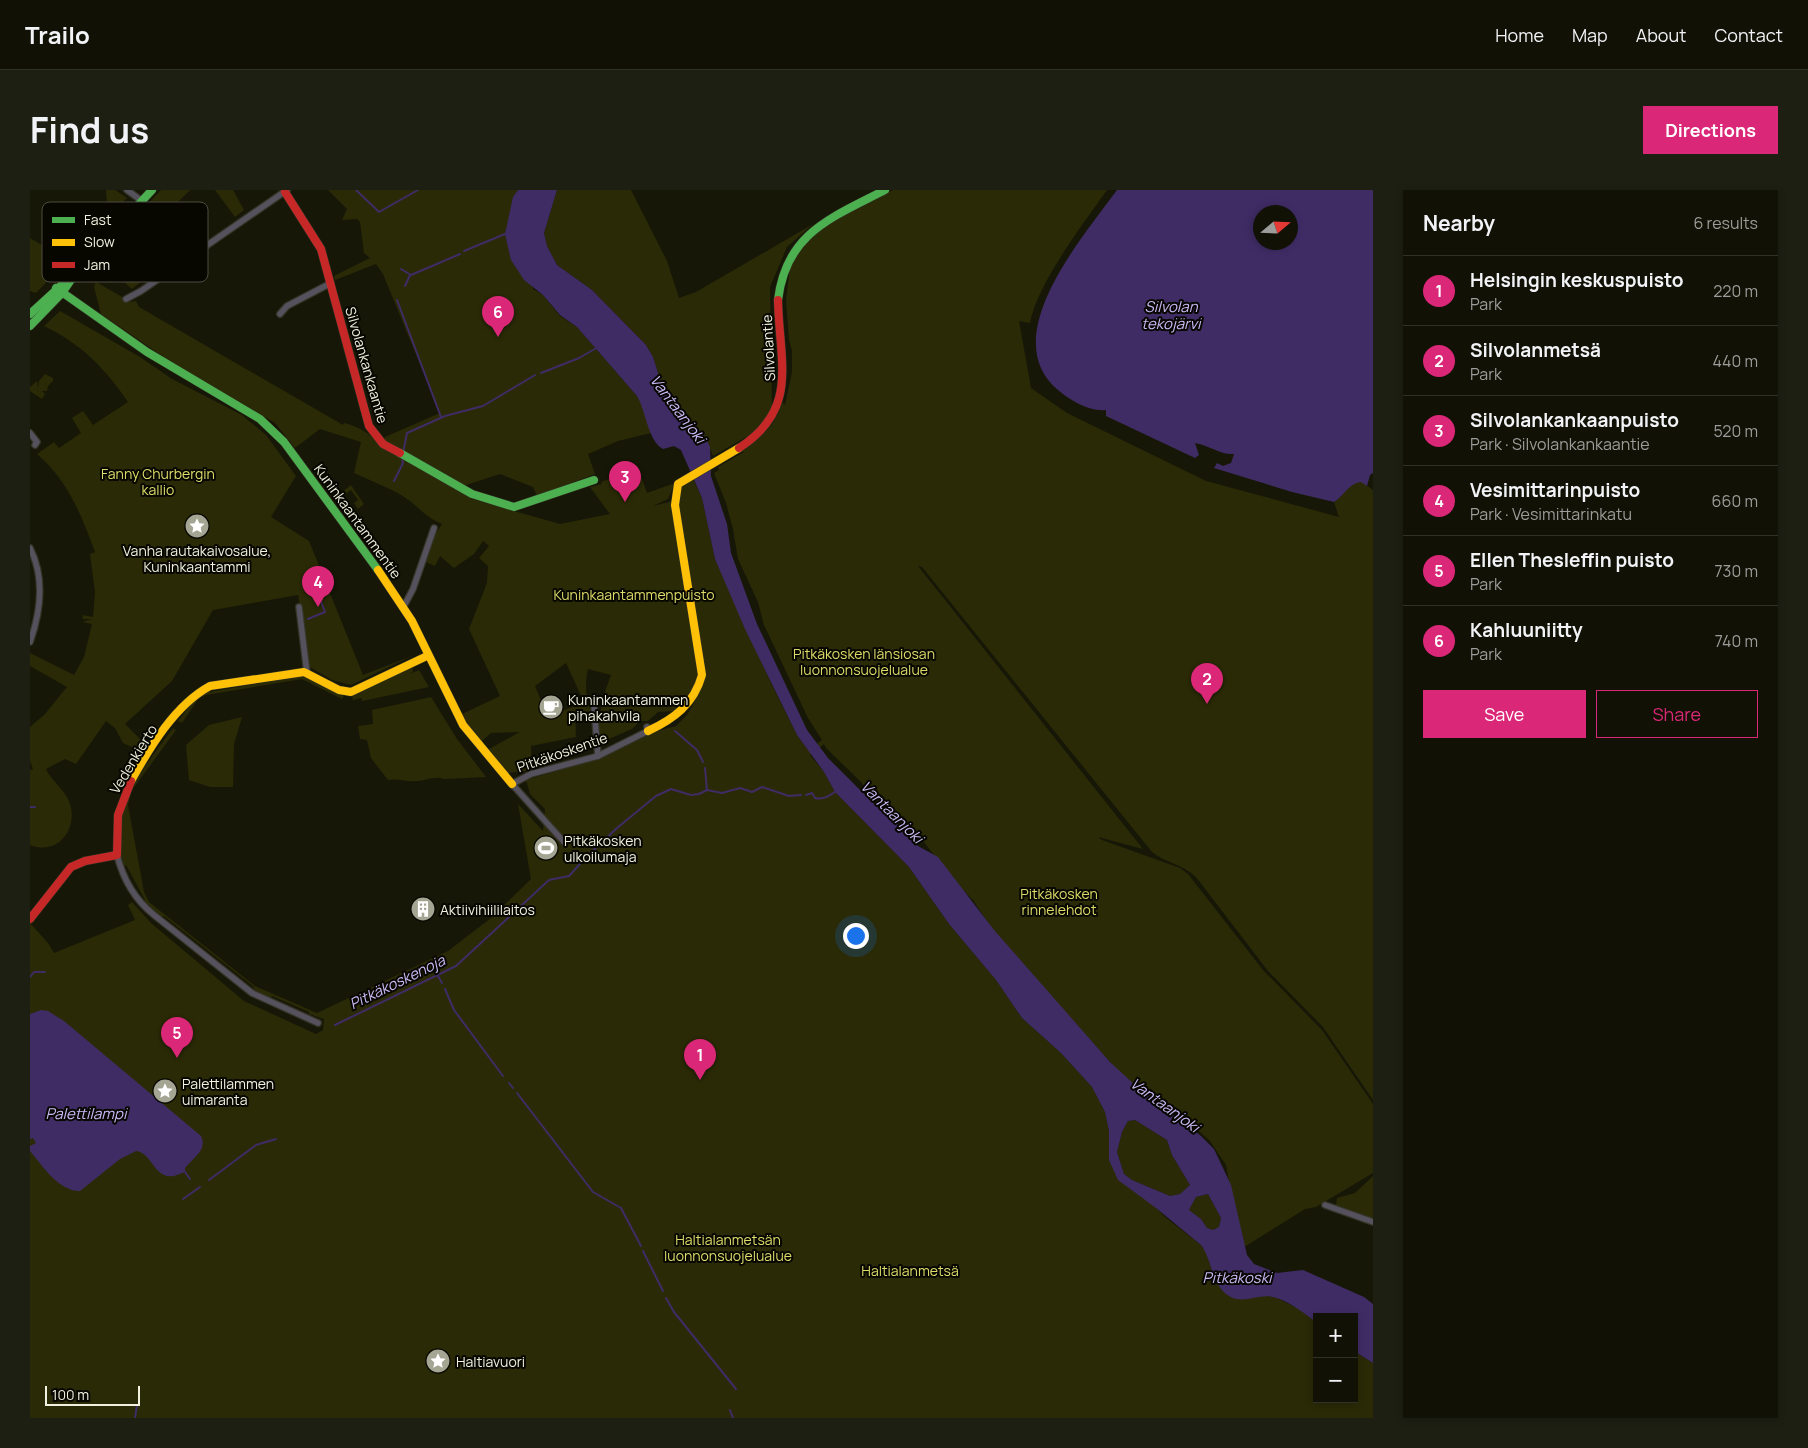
<!DOCTYPE html>
<html lang="en">
<head>
<meta charset="utf-8">
<style>
  :root { --surface:#111105; --page:#1e1f13; --text:#f1f3f6; --muted:#9c9d9a; --line:#303127; --accent:#db2777 }
  body { margin:0; font-family:Manrope,sans-serif; background:var(--page); color:var(--text) }
  .controls { position:absolute; right:15px; bottom:15px; display:grid; overflow:hidden; border-radius:0px; box-shadow:0 2px 8px #0003 }
  .controls button { width:45px; height:45px; display:grid; place-items:center; padding:0; border:0; border-bottom:1px solid var(--line); background:var(--surface); color:var(--text); font:25px sans-serif }
  .compass { position:absolute; left:1223px; top:15px; width:45px; height:45px; border-radius:50%; background:var(--surface); box-shadow:0 2px 8px #0003; rotate:71deg }
  .scale { position:absolute; left:15px; bottom:12px; width:95px; box-sizing:border-box; padding-left:5px; border:2px solid #f0f1de; border-top:0; font-size:14px; line-height:18px; white-space:nowrap; color:#f0f1de; -webkit-text-stroke:4px #070700; paint-order:stroke }
  .you { position:absolute; left:825px; top:745px; width:18px; height:18px; margin:-12px; border:4px solid #fff; border-radius:50%; background:#1a73e8; box-shadow:0 0 0 8px #1a73e833 }
  .badge { display:grid; place-items:center; width:32px; height:32px; border-radius:50%; background:var(--accent); color:#fff; font-size:16px; font-weight:700 }
  .pin { position:absolute; translate:-50% -41px; filter:drop-shadow(0 1px 2px #0008) }
  .pin::after { content:''; position:absolute; top:26px; width:18px; height:15px; background:inherit; clip-path:polygon(0 0,100% 0,50% 100%) }
  .list { margin:0; padding:0; list-style:none }
  h2 { display:flex; justify-content:space-between; align-items:center; height:65px; margin:0; padding:0 20px; font-size:21px }
  h2 small { font-size:16px; font-weight:400; color:var(--muted) }
  .list li { display:grid; grid-template-columns:32px 1fr auto; gap:15px; align-items:center; box-sizing:border-box; height:70px; padding:0 20px; border-top:1px solid var(--line) }
  .list b { display:block; font-size:19px; white-space:nowrap }
  .list p { margin:0; font-size:16px; white-space:nowrap; color:var(--muted) }
  .list em { font-size:16px; font-style:normal; color:var(--muted) }
  .actions { display:flex; gap:10px; padding:15px 20px }
  .actions a { flex:1; padding:11px 0; border:1px solid var(--accent); border-radius:0px; text-align:center; font-size:18px; color:var(--accent) }
  .actions .main { background:var(--accent); color:#fff }
  .map { position:relative; flex:none; width:1343px; height:1228px; overflow:hidden; border-radius:0px }
  header { display:flex; align-items:center; gap:30px; box-sizing:border-box; height:70px; padding:0 25px; background:var(--surface); border-bottom:1px solid var(--line) }
  header strong { font-size:24px }
  nav { display:flex; gap:28px; margin-inline-start:auto; font-size:18px }
  .intro { display:flex; align-items:center; justify-content:space-between; box-sizing:border-box; height:120px; padding:0 30px }
  h1 { margin:0; font-size:35px }
  .button { padding:12px 22px; border-radius:0px; background:var(--accent); color:#fff; font-size:18px; font-weight:700 }
  main { display:flex; gap:30px; padding:0 30px }
  aside { flex:1; background:var(--surface); border-radius:0px; box-shadow:0 2px 8px #0003 }
  .map>svg:first-child { display:block }
  .green { fill:#2a2a07; fill-rule:evenodd }
  .water { fill:#3f2c65; fill-rule:evenodd }
  .lines { fill:none; stroke-linecap:round; stroke-linejoin:round }
  .stream { stroke:#3f2c65; stroke-width:2 }
  .street-casing { stroke:#343427; stroke-width:8 }
  .fast-casing { stroke:#343427; stroke-width:9 }
  .slow-casing { stroke:#343427; stroke-width:9 }
  .jam-casing { stroke:#343427; stroke-width:9 }
  .street { stroke:#55515d; stroke-width:5.5 }
  .fast { stroke:#4caf50; stroke-width:8 }
  .slow { stroke:#ffc107; stroke-width:8 }
  .jam { stroke:#c62828; stroke-width:8 }
  .labels { text-anchor:middle; dominant-baseline:central; stroke-width:4; stroke-linejoin:round; paint-order:stroke }
  .street-label { font-size:14px; fill:#f0f1de; stroke:#070700 }
  .park-label { font-size:14px; fill:#dddc69; stroke:#070700 }
  .poi-label { font-size:14px; fill:#f0f1de; stroke:#070700; text-anchor:start }
  .water-label { font-size:15px; font-style:italic; fill:#c8b9f4; stroke:#070700 }
  .key { fill:#070700; stroke:#4d4d43; stroke-width:1 }
  .key-label { font-size:14px; fill:#f0f1de }
</style>
</head>
<body>
<header>
<strong>Trailo</strong>
<nav><a>Home</a><a>Map</a><a>About</a><a>Contact</a></nav>
</header>
<div class="intro"><h1>Find us</h1><a class="button">Directions</a></div>
<main>
<div class="map">
<svg width="1343" height="1228" viewBox="0 0 1343 1228">
  <rect width="100%" height="100%" fill="#171707"/>
  <g class="green">
    <polygon points="76,0 85,0 97,8 6,103 0,101 0,48 32,67 77,14"/>
    <path d="M131 0H160L142 18 153 27 149 40 163 57 151 67 142 55 130 61 123 37 97 61 118 86 102 99 92 90 102 74 93 65 66 92 101 112 106 111 109 117 313 235 314 233C330 237 339 243 350 255L442 309 530 334 580 324 560 297 572 294 571 292 608 278 617 303 645 293 638 309 623 316 647 310C648 294 649 296 663 289L672 308 685 369 741 493 767 545 778 560 792 550 778 528 734 435 728 412 708 369 703 339 696 313 684 283 689 280 688 277 714 262 712 260C733 245 745 237 752 212L755 215 762 182V161L759 150 756 110 760 78 771 57 791 38 863 0H1077C1053 34 1007 94 1000 133L989 131 1001 198 1037 223 1176 291 1309 327 1304 312C1314 306 1319 293 1331 291L1343 300V910L1293 837 1238 781 1166 687C1153 674 1135 673 1122 662L892 377 888 376 1113 659 1068 647 1072 650 1150 678 1158 684 1233 780 1292 840 1343 914V983L1286 1017 1275 1019 1211 1059 1196 975 1180 951 1140 915 1130 911H1124L1089 882 966 745 943 710 926 693 890 647 863 627 856 616 840 607 832 593 796 558 794 554 780 565 794 582 805 602 879 677 919 734 966 790 992 828 1031 863 1062 897 1075 922 1079 941V970L1135 1027 1171 1055 1176 1062 1185 1090 1245 1107 1269 1119 1287 1133V1209H1324V1161L1343 1173V1228H0V733L18 753 24 763 105 730 98 715 102 712 121 733 214 811 286 844 293 840 294 829 279 824V822L242 806 241 808 223 799 224 797 134 726 132 728 114 712 115 710 96 675 94 676C76 619 112 581 143 538L146 540 102 600 98 615 114 702 119 712 225 796 287 823 418 761 461 728 501 689 488 614 513 641 515 619 500 604 496 590 571 568 627 541 646 536 657 525 664 513 658 506 644 521 628 522 618 531H610L602 539 574 551 569 550 568 547 572 510 581 485 558 479C555 493 555 507 561 521L545 523 546 547 501 556 502 580 478 583 457 560 490 542 461 543 452 551 447 549 430 525 470 506 439 439 457 393 458 376 449 368 459 356 453 351 444 364 424 378 410 366 405 376 396 372 403 348 412 334C399 329 391 320 380 311 364 299 343 292 324 283L331 252 290 239 265 258 245 233 144 174 71 124 64 97 66 92 52 84ZM536 473 554 512 518 527 505 496Z"/>
    <polygon points="185,0 203,0 214,20 205,27"/>
    <polygon points="298,0 488,0 483,7 503,99 513,105 530,126 547,137 607,206 615,218 621,243 588,251 558,264 565,284 507,306 503,297 470,284 433,296 353,251 355,247 410,223 353,84 346,74 305,90 304,86 340,68 334,63 330,32 327,29 312,30 317,19"/>
    <polygon points="527,0 601,0 637,71 649,108 666,102 783,34 757,57 740,97 742,217 732,238 683,266 676,248 633,198 623,167 616,155 562,100 527,75 517,56 514,43"/>
    <polygon points="101,11 99,20 48,75 27,94 24,92"/>
    <path d="M30 121 110 167 142 189 212 225 236 245 266 286 241 327 279 351 333 485 384 465 321 495 302 490 280 477 268 405 183 420 142 491 95 534 116 555 113 562 93 553 85 538 76 531 46 574 35 569 16 579C22 592 36 600 40 614 48 640 27 666 0 655V580L3 579 0 571V537L15 524 37 497 0 476V463L44 485 54 467 62 434 52 432 62 429H52L53 425 63 427 65 402 60 364 65 362C52 326 37 289 7 264L24 252 29 258 51 243 42 228 53 221 63 235 98 212C76 179 50 153 14 136Z"/>
    <polygon points="15,184 23,188 23,191 18,196 17,201 12,201 15,204 12,209 0,201 0,197 7,191 8,198 9,191"/>
    <polygon points="321,295 334,314 328,319 324,313 328,310 321,300 309,309 313,316 310,318 303,309"/>
    <polygon points="382,477 383,481 380,484 389,480 399,497 332,511 332,508 323,510 322,506"/>
    <polygon points="264,487 275,487 314,506 312,509 272,489 176,505 168,509 152,533 148,531 164,510 173,503"/>
    <path d="M401 507 427 549 456 587 414 589C404 585 396 591 386 591 376 592 368 588 358 590L341 568 337 550 330 549 328 536 343 534 342 520Z"/>
    <polygon points="212,527 204,554 203,597 180,597 159,590 156,555 179,535"/>
    <polygon points="1105,930 1137,950 1142,965 1160,995 1150,1004 1140,1006 1102,990 1094,984 1087,962 1092,942 1098,931"/>
    <polygon points="1343,986 1343,1029 1310,1018 1306,1015 1307,1008 1325,1003"/>
    <polygon points="1178,1004 1191,1028 1189,1037 1183,1040 1177,1038 1171,1029 1159,1020 1166,1007"/>
  </g>
  <g class="water">
    <path d="M488 0H527L514 43 517 56 527 75 562 100 616 155 623 167 633 198 676 248 680 257 681 286 697 334 701 363 727 434 777 540 798 568 844 614 871 637 888 656 908 667 964 740 1080 872 1107 897 1171 946 1184 959 1201 995 1217 1065 1224 1074 1247 1083 1273 1080 1334 1107 1343 1114V1173L1324 1161V1127H1287V1133C1274 1123 1259 1111 1243 1107 1227 1103 1210 1117 1195 1103 1181 1091 1182 1070 1171 1055L1126 1018 1088 990 1079 970V941L1075 922 1062 897 1031 863 992 828 966 790 919 734 879 677 805 602 794 582 767 545 715 439 685 369 672 308 651 260 644 256 633 259C618 251 616 221 607 206L547 137 530 125 513 105 494 90 481 70 475 44 483 7ZM1105 930 1137 950 1142 965 1160 995 1150 1004 1140 1006 1102 990 1094 984 1087 962 1092 942 1098 931ZM1178 1004 1191 1028 1189 1037 1183 1040 1177 1038 1171 1029 1159 1020 1166 1007Z"/>
    <path d="M1087 0H1343V283L1340 285 1337 296 1331 292C1319 293 1314 306 1304 312L1262 302 1184 278 1187 273 1193 276 1201 273 1204 264C1190 265 1181 256 1165 253L1169 265 1165 268 1076 226V220C1060 222 1041 211 1028 200 965 147 1053 47 1087 0ZM1260 22V52H1230V22Z"/>
    <path d="M11 820 18 821 34 831 171 946C178 960 163 968 155 978V982C151 983 148 985 144 986 123 989 123 963 106 961L90 969 50 1001C28 1001 13 976 0 961V956L6 953 3 948 0 949V824Z"/>
  </g>
  <g class="lines">
    <g class="stream">
      <polyline points="326,0 349,22 388,0"/>
      <polyline points="434,61 475,44"/>
      <polyline points="371,79 381,85 430,64"/>
      <polyline points="375,96 380,85"/>
      <polyline points="367,110 411,227"/>
      <polyline points="511,183 549,168 568,157"/>
      <polyline points="373,263 377,243 415,226 453,216 505,185"/>
      <polyline points="364,291 373,273 372,268"/>
      <polyline points="278,429 295,422 290,409"/>
      <polyline points="645,541 667,560 673,572"/>
      <polyline points="675,578 677,600"/>
      <path d="M776 605 782 603 785 608C793 610 800 606 806 601"/>
      <polyline points="0,617 5,617"/>
      <polyline points="554,669 587,638 626,606 641,599 661,605 669,604 677,600 692,603 710,598 722,602 732,597 759,606 771,605"/>
      <polyline points="408,786 412,793"/>
      <polyline points="0,787 4,782 15,782"/>
      <polyline points="415,799 424,820 473,886"/>
      <polyline points="305,835 426,776 519,690 539,686 550,674"/>
      <polyline points="479,893 483,898"/>
      <polyline points="487,903 563,1002 591,1018 611,1056"/>
      <polyline points="155,982 160,989"/>
      <polyline points="179,990 226,955 246,949"/>
      <polyline points="153,1009 170,997"/>
      <polyline points="613,1061 633,1101"/>
      <polyline points="636,1108 644,1122 706,1199"/>
      <polyline points="700,1220 703,1228"/>
      <polyline points="105,1228 107,1215"/>
    </g>
    <defs>
      <g id="street">
        <polyline points="97,0 112,11"/>
        <polyline points="96,109 111,101 257,0"/>
        <polyline points="250,124 257,116 301,93"/>
        <polyline points="0,243 7,252 5,255"/>
        <path d="M0 358C15 388 11 421 0 452"/>
        <polyline points="374,416 383,399 404,338"/>
        <polyline points="269,417 277,483"/>
        <polyline points="564,516 568,566"/>
        <polyline points="534,652 482,594 501,584 568,566 618,541 617,537"/>
        <path d="M87 665C93 689 104 709 124 725L222 803 288 833"/>
        <polyline points="1295,1015 1343,1032"/>
      </g>
      <g id="fast">
        <polyline points="26,98 117,162 230,229 254,252 348,380"/>
        <path d="M748 110C756 43 801 28 855 0"/>
        <polyline points="0,124 47,81 122,0"/>
        <polyline points="0,136 32,103 45,84"/>
        <polyline points="370,263 442,304 484,317 564,290"/>
      </g>
      <g id="slow">
        <polyline points="348,380 382,431 433,535 482,594"/>
        <path d="M618 541C644 529 664 514 672 485L645 315 648 294 709 258"/>
        <path d="M101 591C120 557 145 515 180 496L274 482 309 500 321 502 397 466"/>
      </g>
      <g id="jam">
        <polyline points="255,2 291,59 339,236 353,254 370,263"/>
        <path d="M709 258C770 219 749 171 748 110"/>
        <polyline points="0,729 41,677 55,671 87,665 88,625 101,591"/>
      </g>
    </defs>
    <use href="#street" class="street-casing"/>
    <use href="#fast" class="fast-casing"/>
    <use href="#slow" class="slow-casing"/>
    <use href="#jam" class="jam-casing"/>
    <use href="#street" class="street"/>
    <use href="#fast" class="fast"/>
    <use href="#slow" class="slow"/>
    <use href="#jam" class="jam"/>
  </g>
  <defs>
    <symbol id="sight-disc" viewBox="-11 -11 22 22"><circle r="9.5" fill="#a4a593" stroke="#070700"/><path d="M0-6L1.8-2.2L6-1.7L2.9 1.2L3.7 5.4L0 3.3L-3.7 5.4L-2.9 1.2L-6-1.7L-1.8-2.2Z" fill="#fff"/></symbol>
    <symbol id="cafe-disc" viewBox="-11 -11 22 22"><circle r="9.5" fill="#a4a593" stroke="#070700"/><path d="M-5.5-4.5H6V0H3Q3 3.5 0 3.5H-2.5Q-5.5 3.5-5.5 0ZM3-3.2v2h1.7v-2ZM-6 4.5H4V6H-6Z" fill="#fff"/></symbol>
    <symbol id="stadium-disc" viewBox="-11 -11 22 22"><circle r="9.5" fill="#a4a593" stroke="#070700"/><path d="M0-5a6.5 5 0 1 0 0 10a6.5 5 0 1 0 0-10ZM-3.5-1.8h7v3.6h-7Z" fill="#fff"/></symbol>
    <symbol id="building-disc" viewBox="-11 -11 22 22"><circle r="9.5" fill="#a4a593" stroke="#070700"/><path d="M-4-6H4V6H1V3H-1V6H-4ZM-2.5-4.3h1.7v1.8h-1.7ZM.8-4.3h1.7v1.8H.8ZM-2.5-1h1.7V.8h-1.7ZM.8-1h1.7V.8H.8Z" fill="#fff"/></symbol>
  </defs>
  <g fill-rule="evenodd">
    <use href="#sight-disc" x="153" y="322" width="28" height="28"/>
    <use href="#cafe-disc" x="507" y="503" width="28" height="28"/>
    <use href="#stadium-disc" x="502" y="644" width="28" height="28"/>
    <use href="#building-disc" x="379" y="705" width="28" height="28"/>
    <use href="#sight-disc" x="121" y="887" width="28" height="28"/>
    <use href="#sight-disc" x="394" y="1157" width="28" height="28"/>
  </g>
  <g class="labels">
    <g class="street-label">
      <text transform="translate(738 158) rotate(-93)">Silvolantie</text>
      <text transform="translate(337 175) rotate(74)">Silvolankankaantie</text>
      <text transform="translate(328 331) rotate(54)">Kuninkaantammentie</text>
      <text transform="translate(532 562) rotate(-19)">Pitkäkoskentie</text>
      <text transform="translate(103 569) rotate(-59)">Vedenkierto</text>
    </g>
    <g class="park-label">
      <text x="128" y="283">Fanny Churbergin<tspan x="128" dy="16">kallio</tspan></text>
      <text x="604" y="404">Kuninkaantammenpuisto</text>
      <text x="834" y="463">Pitkäkosken länsiosan<tspan x="834" dy="16">luonnonsuojelualue</tspan></text>
      <text x="1029" y="703">Pitkäkosken<tspan x="1029" dy="16">rinnelehdot</tspan></text>
      <text x="698" y="1049">Haltialanmetsän<tspan x="698" dy="16">luonnonsuojelualue</tspan></text>
      <text x="880" y="1080">Haltialanmetsä</text>
    </g>
    <g class="poi-label">
      <text x="167" y="360" text-anchor="middle">Vanha rautakaivosalue,<tspan x="167" dy="16">Kuninkaantammi</tspan></text>
      <text x="538" y="509">Kuninkaantammen<tspan x="538" dy="16">pihakahvila</tspan></text>
      <text x="534" y="650">Pitkäkosken<tspan x="534" dy="16">ulkoilumaja</tspan></text>
      <text x="410" y="719">Aktiivihiililaitos</text>
      <text x="152" y="893">Palettilammen<tspan x="152" dy="16">uimaranta</tspan></text>
      <text x="426" y="1171">Haltiavuori</text>
    </g>
    <g class="water-label">
      <text x="1141" y="116">Silvolan<tspan x="1141" dy="17">tekojärvi</tspan></text>
      <text transform="translate(648 219) rotate(53)">Vantaanjoki</text>
      <text transform="translate(862 622) rotate(45)">Vantaanjoki</text>
      <text transform="translate(367 792) rotate(-26)">Pitkäkoskenoja</text>
      <text transform="translate(1135 915) rotate(36)">Vantaanjoki</text>
      <text x="56" y="923">Palettilampi</text>
      <text x="1207" y="1087">Pitkäkoski</text>
    </g>
  </g>
  <rect x="12" y="12" width="166" height="80" rx="8" class="key"/>
  <rect x="22" y="27" width="23" height="6" fill="#4caf50"/>
  <rect x="22" y="49" width="23" height="7" fill="#ffc107"/>
  <rect x="22" y="72" width="23" height="6" fill="#c62828"/>
  <g class="key-label">
    <text x="54" y="35">Fast</text>
    <text x="54" y="57">Slow</text>
    <text x="54" y="80">Jam</text>
  </g>
</svg>
<div class="controls">
<button>+</button>
<button>−</button>
</div>
<svg class="compass" viewBox="-18 -18 36 36"><path d="M0-13l5 13h-10z" fill="#e53935"/><path d="M0 13l5-13h-10z" fill="#9c9d9a"/></svg>
<div class="scale">100 m</div>
<div class="you"></div>
<div class="pin badge" style="left:670px;top:890px">1</div>
<div class="pin badge" style="left:1177px;top:514px">2</div>
<div class="pin badge" style="left:595px;top:312px">3</div>
<div class="pin badge" style="left:288px;top:417px">4</div>
<div class="pin badge" style="left:147px;top:868px">5</div>
<div class="pin badge" style="left:468px;top:147px">6</div>
</div>
<aside>
<h2>Nearby<small>6 results</small></h2>
<ul class="list">
<li><span class="badge">1</span><div><b>Helsingin keskuspuisto</b><p>Park</p></div><em>220 m</em></li>
<li><span class="badge">2</span><div><b>Silvolanmetsä</b><p>Park</p></div><em>440 m</em></li>
<li><span class="badge">3</span><div><b>Silvolankankaanpuisto</b><p>Park · Silvolankankaantie</p></div><em>520 m</em></li>
<li><span class="badge">4</span><div><b>Vesimittarinpuisto</b><p>Park · Vesimittarinkatu</p></div><em>660 m</em></li>
<li><span class="badge">5</span><div><b>Ellen Thesleffin puisto</b><p>Park</p></div><em>730 m</em></li>
<li><span class="badge">6</span><div><b>Kahluuniitty</b><p>Park</p></div><em>740 m</em></li>
</ul>
<div class="actions"><a class="main">Save</a><a>Share</a></div>
</aside>
</main>
</body>
</html>
